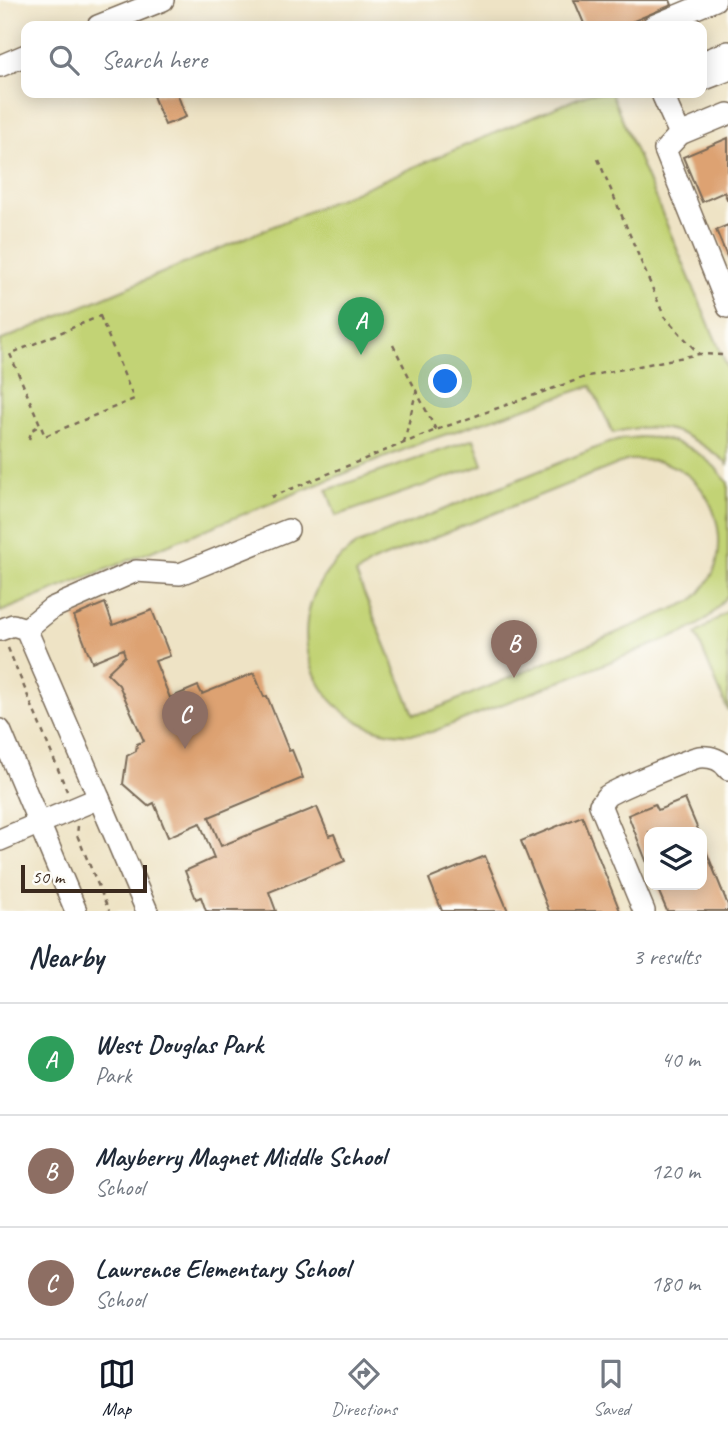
<!DOCTYPE html>
<html lang="en">
<head>
<meta charset="utf-8">
<style>
  :root { --surface:#fff; --page:#f2f2f3; --text:#1f2937; --muted:#747a83; --line:#e0e1e3; --accent:#111827 }
  body { margin:0; font-family:Caveat,sans-serif; background:var(--page); color:var(--text) }
  .controls { position:absolute; right:21px; bottom:21px; display:grid; overflow:hidden; border-radius:14px; box-shadow:0 4px 18px #0003 }
  .controls button { width:63px; height:63px; display:grid; place-items:center; padding:0; border:0; border-bottom:2px solid var(--line); background:var(--surface); color:var(--text); font:35px sans-serif }
  .scale { position:absolute; left:21px; bottom:18px; width:126px; box-sizing:border-box; padding-left:7px; border:4px solid #3b2a1e; border-top:0; font-size:19px; line-height:24px; white-space:nowrap; color:#3b2a1e; -webkit-text-stroke:5px #fdfcf7; paint-order:stroke }
  .you { position:absolute; left:446px; top:382px; width:24px; height:24px; margin:-18px; border:5px solid #fff; border-radius:50%; background:#1a73e8; box-shadow:0 0 0 10px #1a73e833 }
  .badge { display:grid; place-items:center; width:46px; height:46px; border-radius:50%; background:var(--accent); color:#fff; font-size:23px; font-weight:700 }
  .pin { position:absolute; translate:-50% -58px; filter:drop-shadow(0 2px 4px #0008) }
  .pin::after { content:''; position:absolute; top:37px; width:24px; height:21px; background:inherit; clip-path:polygon(0 0,100% 0,50% 100%) }
  .list { margin:0; padding:0; list-style:none }
  h2 { display:flex; justify-content:space-between; align-items:center; height:91px; margin:0; padding:0 28px; font-size:30px }
  h2 small { font-size:23px; font-weight:400; color:var(--muted) }
  .list li { display:grid; grid-template-columns:46px 1fr auto; gap:21px; align-items:center; box-sizing:border-box; height:112px; padding:0 28px; border-top:2px solid var(--line) }
  .list b { display:block; font-size:26px; white-space:nowrap }
  .list p { margin:0; font-size:23px; white-space:nowrap; color:var(--muted) }
  .list em { font-size:23px; font-style:normal; color:var(--muted) }
  .icon { flex:none; width:38px; height:38px; fill:none; stroke:currentColor; stroke-width:2; stroke-linecap:round; stroke-linejoin:round }
  .map { position:relative; flex:none; width:728px; height:911px; overflow:hidden }
  .search { position:absolute; background:var(--surface); box-shadow:0 4px 18px #0003; left:21px; right:21px; top:21px; height:77px; display:flex; align-items:center; gap:18px; box-sizing:border-box; padding:0 24px; border-radius:14px; color:var(--muted); font-size:26px }
  .sheet { height:427px; background:var(--surface) }
  nav { display:flex; justify-content:space-around; align-items:center; box-sizing:border-box; height:98px; border-top:2px solid var(--line); background:var(--surface); font-size:19px; color:var(--muted) }
  nav a { display:grid; justify-items:center; gap:4px }
  nav .on { color:var(--accent) }
  .map>svg:first-child { display:block }
  .green { fill:#c2d375; stroke:#7e7e4a; stroke-width:2; fill-rule:evenodd }
  .building { fill:#dda272 }
  .lines { fill:none; stroke-linecap:round; stroke-linejoin:round }
  .minor-casing { stroke:#7a6b58; stroke-width:24 }
  .path { stroke:#7a6b58; stroke-width:2.5; stroke-dasharray:5 5; stroke-linecap:butt }
  .minor { stroke:#fff; stroke-width:21 }
</style>
</head>
<body>
<div class="map">
<svg width="728" height="911" viewBox="0 0 728 911">
  <rect width="100%" height="100%" fill="#fdfcf7"/>
  <filter id="ink" filterUnits="userSpaceOnUse"><feTurbulence type="fractalNoise" baseFrequency=".0143" numOctaves="2"/><feDisplacementMap in="SourceGraphic" scale="14" xChannelSelector="R" yChannelSelector="G"/><feConvolveMatrix kernelMatrix="1 2 1 2 8 2 1 2 1" color-interpolation-filters="sRGB"/></filter>
  <filter id="wash" filterUnits="userSpaceOnUse"><feTurbulence type="fractalNoise" baseFrequency=".00686" numOctaves="4" result="noise"/><feDisplacementMap in="SourceGraphic" scale="28" xChannelSelector="R" yChannelSelector="G"/><feGaussianBlur stdDeviation="1.57" result="paint"/><feColorMatrix in="noise" values="0 0 0 0 0 0 0 0 0 0 0 0 0 0 0 0 0 1.4 0 .05"/><feComposite in="paint" operator="in"/></filter>
  <g filter="url(#wash)">
    <rect width="100%" height="100%" fill="#eee3c5"/>
    <g class="green">
      <path d="M590 93H611L728 369V466L726 462C688 432 662 419 613 433L591 386 423 442 0 612V341Z"/>
      <path d="M640 437 657 438 673 441 688 447 702 456 715 467 728 483V595L711 615 698 625 683 633 432 732C314 753 258 609 358 544L608 443 624 439ZM628 460C639 460 650 459 661 462 705 473 728 523 716 566 711 580 702 591 692 601L433 710 414 714 356 574 373 562Z"/>
      <polygon points="474,439 483,465 336,516 327,490"/>
      <polygon points="728,611 728,711 696,634"/>
    </g>
    <g id="blocks">
      <g class="building">
        <polygon points="574,0 670,0 672,5 622,26 585,26"/>
        <polygon points="162,93 177,93 186,117 165,125 153,96"/>
        <polygon points="728,138 728,201 724,192 702,202 683,157"/>
        <polygon points="728,225 728,259 716,230"/>
        <polygon points="105,603 113,625 152,610 170,656 155,661 170,698 198,686 202,694 254,673 264,697 267,696 289,751 292,750 303,778 209,817 221,846 317,807 329,836 334,834 345,861 269,892 276,911 206,911 201,897 196,899 185,871 214,858 200,823 168,837 154,803 148,806 123,784 127,756 136,751 137,744 144,741 119,685 107,673 125,656 123,649 92,662 74,616"/>
        <polygon points="685,799 699,832 649,832 649,868 628,815 655,804 658,810"/>
        <polygon points="582,816 620,911 549,911 521,841"/>
        <polygon points="702,841 728,905 728,911 667,911 656,885 702,885"/>
        <polygon points="485,856 508,911 442,911 429,879"/>
      </g>
    </g>
  </g>
  <g filter="url(#ink)">
    <use href="#blocks" fill-opacity="0" stroke="#7a6b58" stroke-width="2"/>
    <g class="lines">
      <defs>
        <g id="minor">
          <polyline points="98,26 163,0"/>
          <polyline points="653,26 715,0"/>
          <polyline points="702,62 728,52"/>
          <polyline points="0,66 26,55"/>
          <polyline points="702,80 728,70"/>
          <polyline points="671,93 663,96 680,134"/>
          <polyline points="728,114 680,134 665,150 728,307"/>
          <polyline points="26,629 52,608 136,571 180,574 288,530"/>
          <polyline points="0,630 13,625 26,629 99,798 0,840"/>
          <polyline points="0,730 76,911"/>
          <polyline points="99,798 147,911"/>
          <path d="M644 911 600 805C603 802 604 799 607 796 614 790 689 759 699 757 711 756 722 760 728 769"/>
        </g>
      </defs>
      <use href="#minor" class="minor-casing"/>
      <g class="path">
        <polyline points="598,159 664,316 699,354 725,355"/>
        <polygon points="100,316 134,399 45,436 10,354"/>
        <polyline points="393,345 436,430"/>
        <polyline points="29,439 32,430 40,425"/>
        <polyline points="404,443 416,392"/>
        <polyline points="271,497 436,430 588,376 699,354"/>
        <polyline points="8,648 67,791"/>
        <polyline points="78,826 77,835 109,911"/>
      </g>
      <use href="#minor" class="minor"/>
    </g>
  </g>
</svg>
<div class="controls">
<button><svg class="icon" aria-label="layers" viewBox="0 0 24 24"><path d="M12 4l9 5-9 5-9-5zM3 14l9 5 9-5"/></svg></button>
</div>
<div class="scale">50 m</div>
<div class="you"></div>
<div class="pin badge" style="left:361px;top:355px;background:#2e9e5b">A</div>
<div class="pin badge" style="left:514px;top:678px;background:#8d6e63">B</div>
<div class="pin badge" style="left:185px;top:749px;background:#8d6e63">C</div>
<div class="search"><svg class="icon" aria-label="search" viewBox="0 0 24 24"><circle cx="10" cy="10" r="6"/><path d="M15 15l6 6"/></svg>Search here</div>
</div>
<section class="sheet">
<h2>Nearby<small>3 results</small></h2>
<ul class="list">
<li><span class="badge" style="background:#2e9e5b">A</span><div><b>West Douglas Park</b><p>Park</p></div><em>40 m</em></li>
<li><span class="badge" style="background:#8d6e63">B</span><div><b>Mayberry Magnet Middle School</b><p>School</p></div><em>120 m</em></li>
<li><span class="badge" style="background:#8d6e63">C</span><div><b>Lawrence Elementary School</b><p>School</p></div><em>180 m</em></li>
</ul>
</section>
<nav>
<a class="on"><svg class="icon" aria-label="map" viewBox="0 0 24 24"><path d="M3 6l6-2 6 2 6-2v14l-6 2-6-2-6 2zM9 4v14M15 6v14"/></svg>Map</a>
<a><svg class="icon" aria-label="directions" viewBox="0 0 24 24"><path d="M12 3l9 9-9 9-9-9zM9 14v-3h6M13 9l2 2-2 2"/></svg>Directions</a>
<a><svg class="icon" aria-label="saved" viewBox="0 0 24 24"><path d="M7 4h10v16l-5-4-5 4z"/></svg>Saved</a>
</nav>
</body>
</html>
